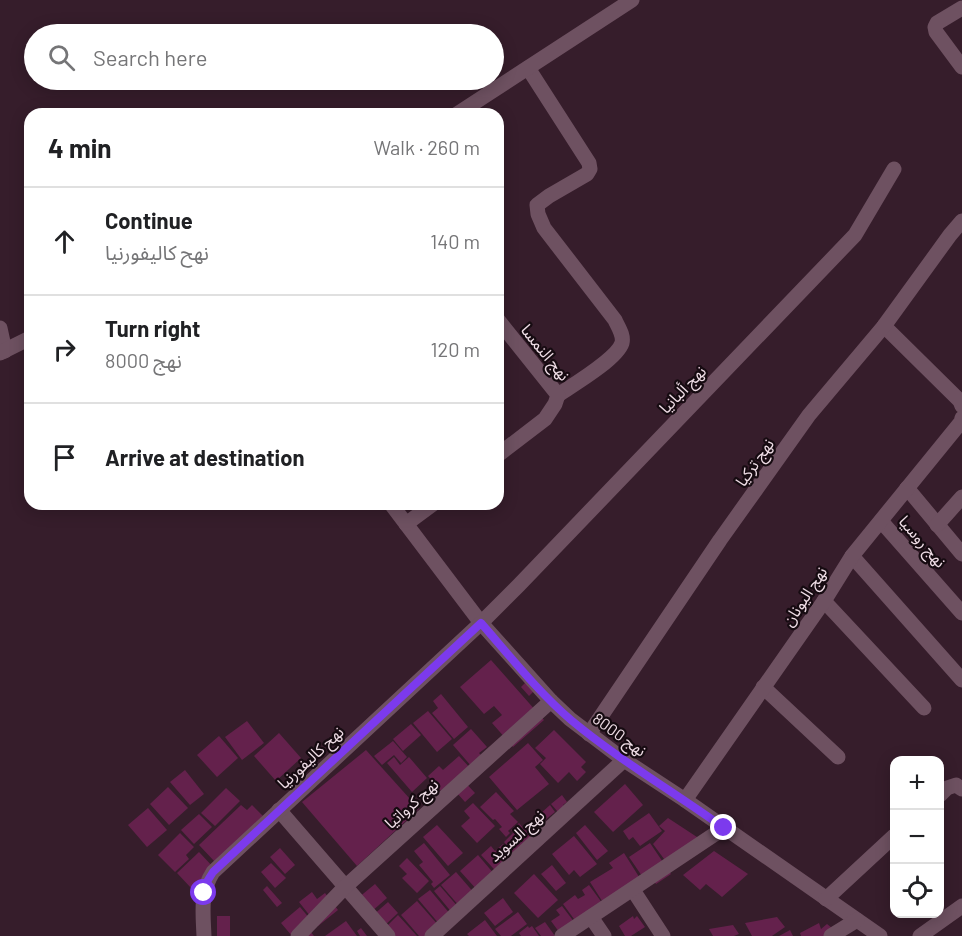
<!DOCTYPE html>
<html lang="en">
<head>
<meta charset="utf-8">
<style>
  :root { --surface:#fff; --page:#f6f6f6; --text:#202124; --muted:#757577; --line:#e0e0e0 }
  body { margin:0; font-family:Barlow,"Noto Sans Arabic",sans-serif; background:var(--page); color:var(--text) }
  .controls { position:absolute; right:18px; bottom:18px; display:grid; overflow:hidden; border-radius:12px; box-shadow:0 3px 15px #0003 }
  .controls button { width:54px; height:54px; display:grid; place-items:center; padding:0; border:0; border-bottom:2px solid var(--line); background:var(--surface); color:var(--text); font:30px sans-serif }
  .stop { position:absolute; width:18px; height:18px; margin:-14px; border:4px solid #7c3aed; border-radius:50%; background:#fff }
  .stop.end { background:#7c3aed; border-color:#fff; box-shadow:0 2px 6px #0008 }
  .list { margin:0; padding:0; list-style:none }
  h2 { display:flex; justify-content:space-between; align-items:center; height:78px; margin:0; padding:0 24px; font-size:26px }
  h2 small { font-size:20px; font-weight:400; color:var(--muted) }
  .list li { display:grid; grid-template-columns:39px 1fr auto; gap:18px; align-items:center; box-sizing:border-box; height:108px; padding:0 24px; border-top:2px solid var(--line) }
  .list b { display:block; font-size:22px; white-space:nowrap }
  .list p { margin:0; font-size:20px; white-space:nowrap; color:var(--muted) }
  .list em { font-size:20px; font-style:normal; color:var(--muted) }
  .icon { flex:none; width:33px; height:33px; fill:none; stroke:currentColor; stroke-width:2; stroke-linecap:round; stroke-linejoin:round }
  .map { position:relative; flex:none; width:962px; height:936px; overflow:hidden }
  .search { position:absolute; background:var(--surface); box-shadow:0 3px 15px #0003; left:24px; top:24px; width:480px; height:66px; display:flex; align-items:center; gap:15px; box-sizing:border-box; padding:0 21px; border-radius:33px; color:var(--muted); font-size:22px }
  .panel { position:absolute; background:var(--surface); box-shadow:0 3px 15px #0003; left:24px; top:108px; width:480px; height:402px; border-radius:18px }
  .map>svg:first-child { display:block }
  .building { fill:#64214c }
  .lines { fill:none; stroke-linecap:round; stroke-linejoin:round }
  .minor { stroke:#6e5161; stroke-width:15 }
  .route { stroke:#7c3aed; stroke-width:8 }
  .labels { text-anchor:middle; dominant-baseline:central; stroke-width:4.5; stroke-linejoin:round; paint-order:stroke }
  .street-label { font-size:16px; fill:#efdde6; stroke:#160b11 }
</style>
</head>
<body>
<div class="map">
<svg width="962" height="936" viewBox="0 0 962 936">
  <rect width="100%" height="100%" fill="#361d2b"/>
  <g class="building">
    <polygon points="491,660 544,720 513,747 492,723 502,715 494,706 484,714 460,687"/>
    <polygon points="527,681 535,690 529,696 521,687"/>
    <polygon points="441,694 468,727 454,739 432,713 438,708 433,701"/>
    <polygon points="428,711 452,739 437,752 413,723"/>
    <polygon points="247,721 264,743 242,760 225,737"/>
    <polygon points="411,724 421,735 403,751 393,739"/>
    <polygon points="471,729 487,747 479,753 489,764 478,774 453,745"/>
    <polygon points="554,730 586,762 581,767 586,772 577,781 569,772 558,783 540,764 546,758 535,748"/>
    <polygon points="279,733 301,758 276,781 254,756"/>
    <polygon points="219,736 238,758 217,777 197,755"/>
    <polygon points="393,741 407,757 401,763 394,755 382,765 374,756"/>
    <polygon points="528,743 543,760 535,767 549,784 517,810 489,777"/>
    <polygon points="366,750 419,809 357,866 302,802"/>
    <polygon points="459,756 471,769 461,778 475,793 465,802 457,793 449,800 428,776 439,766 443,770"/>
    <polygon points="394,757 400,765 409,757 427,778 412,792 387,763"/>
    <polygon points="185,770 204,794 190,805 170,782"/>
    <polygon points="625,784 643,805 613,832 594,812"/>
    <polygon points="168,787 188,808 169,825 150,804"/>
    <polygon points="226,788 240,801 215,826 201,813"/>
    <polygon points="496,792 514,811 510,814 518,822 508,831 510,833 506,837 499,829 502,827 495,819 493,820 480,807"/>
    <polygon points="562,795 567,802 563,805 572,816 558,812 551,804"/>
    <polygon points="473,803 495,826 477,843 461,826 470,818 464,811"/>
    <polygon points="241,805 247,810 252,805 263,816 215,862 199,845"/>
    <polygon points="550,805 555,812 545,820 540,814"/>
    <polygon points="148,808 167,830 147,847 128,825"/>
    <polygon points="649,813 662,831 640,846 633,837 629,840 623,831"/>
    <polygon points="199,814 212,827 194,844 181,830"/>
    <polygon points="540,816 545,822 544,838 531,824"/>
    <polygon points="668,818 700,839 667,863 653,844 665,831 659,826"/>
    <polygon points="519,823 524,829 528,825 544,843 522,863 504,842 513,833 511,830"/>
    <polygon points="437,825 463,853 448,866 423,837"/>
    <polygon points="585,825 608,851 597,860 576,833"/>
    <polygon points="180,833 194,847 186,855 189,859 175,872 158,855"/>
    <polygon points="574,836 597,864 580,877 574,870 569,875 552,854"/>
    <polygon points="424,843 450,875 434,888 431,884 433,882 419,865 423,862 414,851"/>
    <polygon points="650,843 671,874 656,884 650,875 644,879 629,857"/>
    <polygon points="503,844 520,864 503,879 481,855 491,846 495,851"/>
    <polygon points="280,848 295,865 285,874 270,857"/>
    <polygon points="714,851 748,874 722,897 706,884 700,890 683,875"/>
    <polygon points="199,852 214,868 192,889 177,873"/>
    <polygon points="624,853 641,880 604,904 590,882 613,868 609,863"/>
    <polygon points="478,855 495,875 478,891 460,871"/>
    <polygon points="407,858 429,881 417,893 402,878 407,874 399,866"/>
    <polygon points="271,863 286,878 275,888 261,872"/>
    <polygon points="552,865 566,883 556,891 541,874"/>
    <polygon points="456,872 475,894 460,907 441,885"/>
    <polygon points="534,874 558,900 538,918 514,893"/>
    <polygon points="375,884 387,898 371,912 358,898"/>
    <polygon points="589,885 608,911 582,930 563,904 575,895 578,899 585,895 582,890"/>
    <polygon points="267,886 282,903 277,907 263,890"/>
    <polygon points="440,886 459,908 453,914 434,891"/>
    <polygon points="430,890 451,915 440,925 418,899"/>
    <polygon points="312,892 317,899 325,893 338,910 318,926 299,902"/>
    <polygon points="503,898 513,912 495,926 484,913"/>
    <polygon points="417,901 439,926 428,936 419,936 401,915"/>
    <polygon points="388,902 398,913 383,927 372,916"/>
    <polygon points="562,906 575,923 562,936 551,921 560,915 556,910"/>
    <polygon points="300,907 316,926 310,931 314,936 292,936 281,923"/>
    <polygon points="518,912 527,924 511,936 501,936 495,929"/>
    <polygon points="398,915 417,936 391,936 384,929"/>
    <rect x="217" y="916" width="13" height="20"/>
    <polygon points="633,916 634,919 637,916 645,927 631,936 625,936 619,926"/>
    <polygon points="777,917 785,927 772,936 752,936 745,923"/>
    <polygon points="485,920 497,936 469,936 467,934"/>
    <polygon points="346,921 357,936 325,936"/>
    <polygon points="545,922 555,936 541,936 535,928"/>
    <polygon points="819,923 821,929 827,924 842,936 801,936 800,933"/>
    <polygon points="733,925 739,934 734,936 713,936 709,929"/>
    <polygon points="528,926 529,928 532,926 539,936 521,936 519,933"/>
    <polygon points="361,928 367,936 360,936 357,931"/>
    <polygon points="790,930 793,936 779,936"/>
  </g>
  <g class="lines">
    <g class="minor">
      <polyline points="962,8 937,23 935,27 936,32 962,67"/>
      <path d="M528 68 589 163 590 169 587 174 549 196 537 205 538 214 544 228 615 320C618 327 624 335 622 343 617 359 573 385 558 395"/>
      <polyline points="457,114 632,0"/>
      <polyline points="498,320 558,395 555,404 545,419 498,455"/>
      <polyline points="884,326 960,401 962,406"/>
      <polyline points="0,328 5,351"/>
      <polyline points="0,353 30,338"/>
      <polyline points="907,488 962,554"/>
      <polyline points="391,504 481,623 551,701 570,719 624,760 685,800 880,936"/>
      <polyline points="881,521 962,613"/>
      <polyline points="406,524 433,504"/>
      <polyline points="937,525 962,497"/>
      <polyline points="852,556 962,680"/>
      <polyline points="824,601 924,708"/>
      <polyline points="763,687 838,757"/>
      <polyline points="589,734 720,540 809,415 884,326 950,235 962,221"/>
      <polyline points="940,795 947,788 956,785 962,789"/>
      <polyline points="685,800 824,601 852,556 961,422 962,418"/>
      <polyline points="279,810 388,936"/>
      <polyline points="633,890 663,936"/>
      <polyline points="826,899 894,836"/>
      <polyline points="591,917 604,936"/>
      <path d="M204 936C203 913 200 892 213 872L481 623 519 585 855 235 894 169"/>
      <polyline points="298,936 345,887 551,701"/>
      <polyline points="432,936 624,760"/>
      <polyline points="562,936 724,828"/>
      <polyline points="831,936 857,920"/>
      <polyline points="920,936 962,906"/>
    </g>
  </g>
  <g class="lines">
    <path class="route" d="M204 893 208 880 213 872 481 623C509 655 539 693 571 720 619 760 674 792 724 828"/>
  </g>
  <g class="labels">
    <g class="street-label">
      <text transform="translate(546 352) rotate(51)">نهج النمسا</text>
      <text transform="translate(682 389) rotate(-46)">نهج ألبانيا</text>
      <text transform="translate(754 462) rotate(-55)">نهج تركيا</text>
      <text transform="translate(923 541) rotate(49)">نهج روسيا</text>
      <text transform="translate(804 596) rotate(-57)">نهج اليونان</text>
      <text transform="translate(620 734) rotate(36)">نهج 8000</text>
      <text transform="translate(310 757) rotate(-43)">نهح كاليفورنيا</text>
      <text transform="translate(411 803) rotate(-42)">نهج كرواتيا</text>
      <text transform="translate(516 835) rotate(-42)">نهج السويد</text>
    </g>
  </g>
</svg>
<div class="controls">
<button>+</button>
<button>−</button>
<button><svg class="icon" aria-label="locate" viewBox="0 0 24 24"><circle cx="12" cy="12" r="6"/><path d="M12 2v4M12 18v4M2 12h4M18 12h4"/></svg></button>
</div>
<div class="stop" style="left:204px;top:893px"></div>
<div class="stop end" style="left:724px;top:828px"></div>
<div class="search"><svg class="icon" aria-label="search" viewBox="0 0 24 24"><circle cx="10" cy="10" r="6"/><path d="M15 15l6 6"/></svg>Search here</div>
<section class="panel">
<h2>4 min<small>Walk · 260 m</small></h2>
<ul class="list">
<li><svg class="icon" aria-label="ahead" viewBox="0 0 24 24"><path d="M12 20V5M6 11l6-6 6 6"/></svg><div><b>Continue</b><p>نهح كاليفورنيا</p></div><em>140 m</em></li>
<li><svg class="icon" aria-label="right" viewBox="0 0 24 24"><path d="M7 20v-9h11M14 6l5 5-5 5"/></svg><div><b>Turn right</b><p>نهج 8000</p></div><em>120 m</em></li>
<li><svg class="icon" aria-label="arrive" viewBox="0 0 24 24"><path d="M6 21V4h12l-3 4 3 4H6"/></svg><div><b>Arrive at destination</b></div></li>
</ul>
</section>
</div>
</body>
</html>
